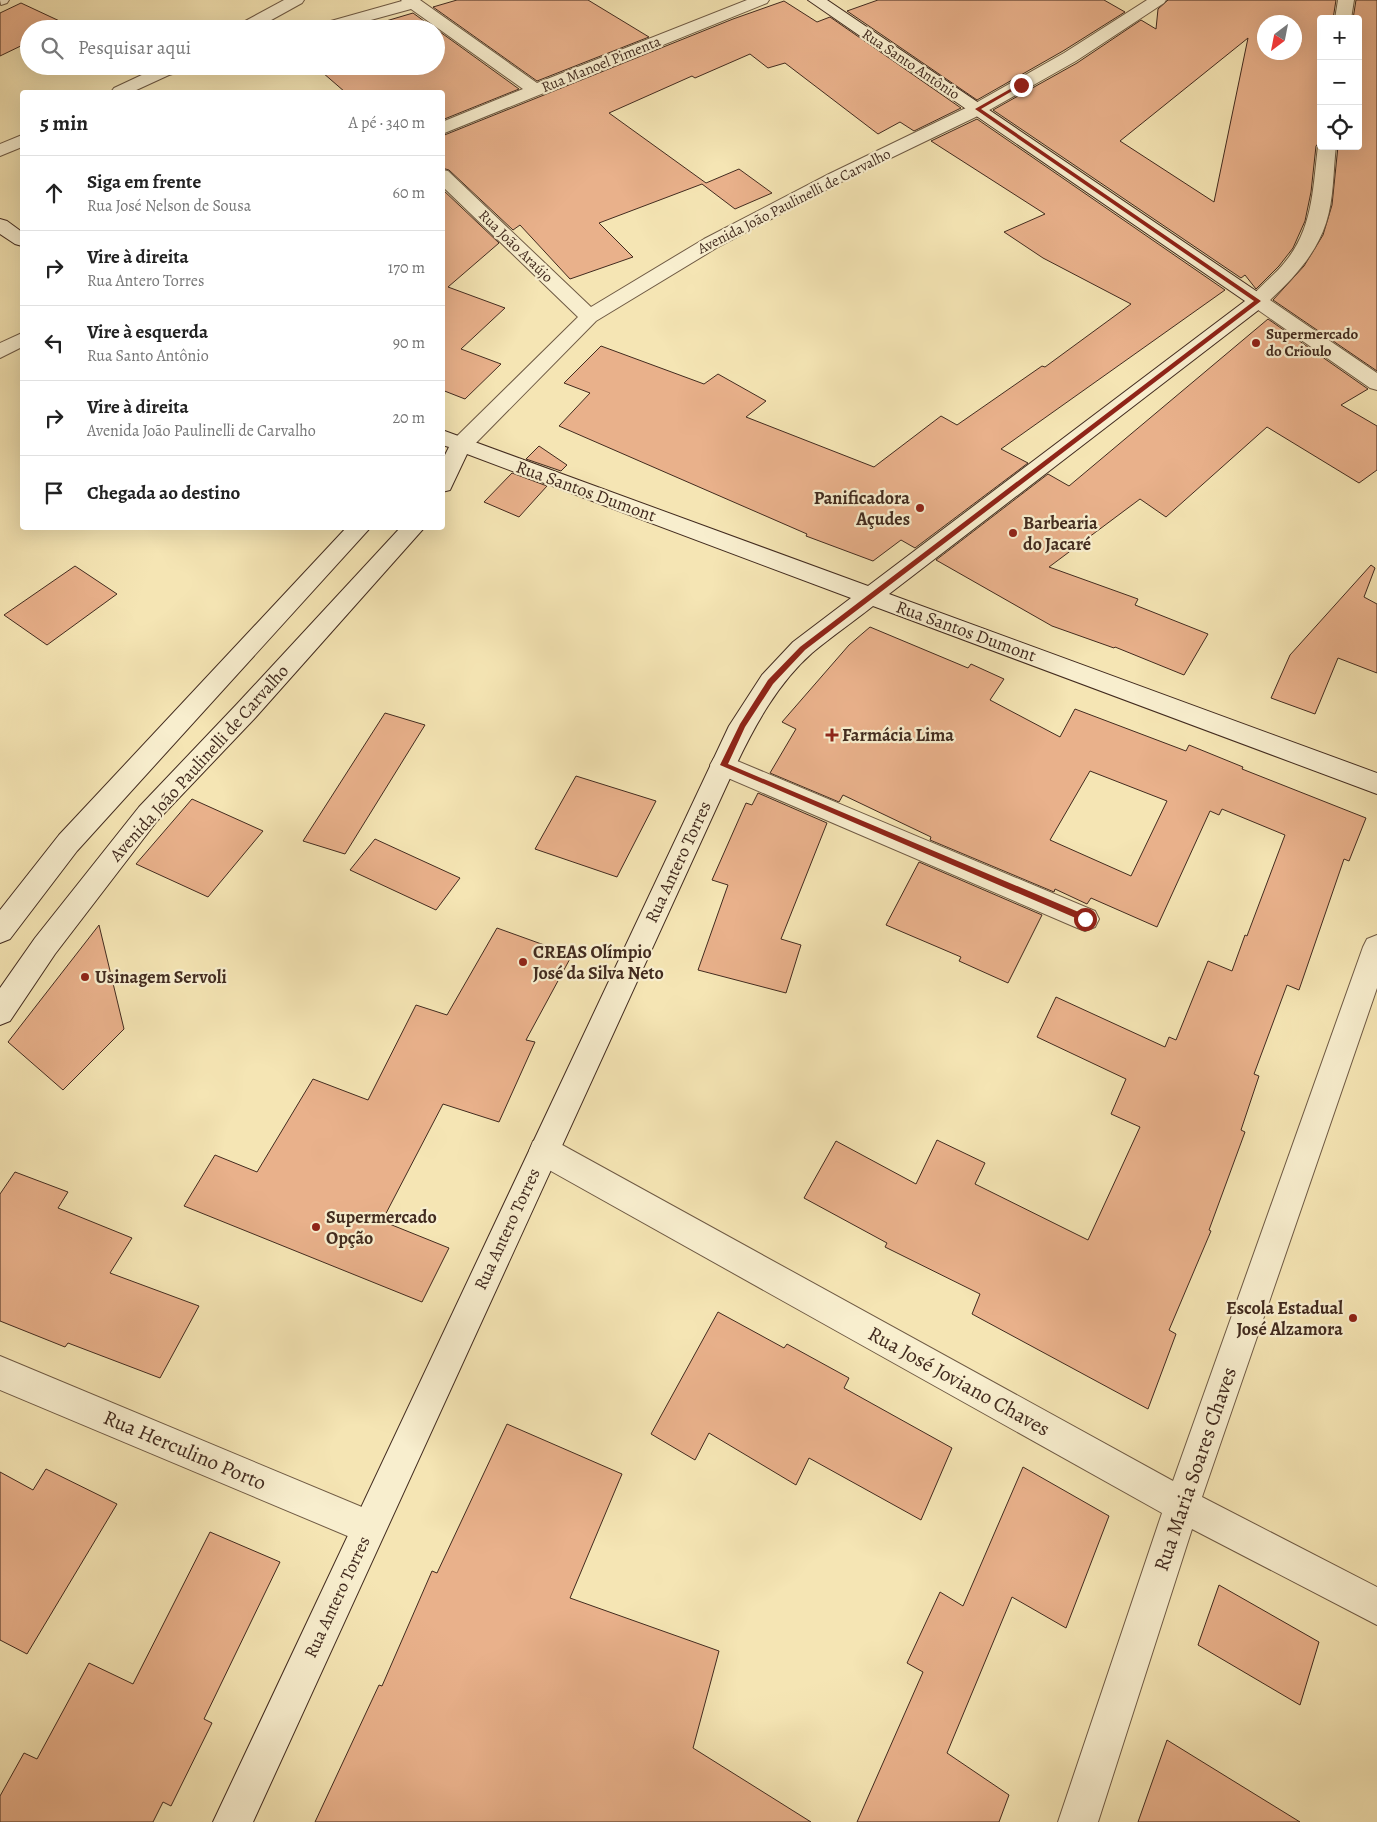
<!DOCTYPE html>
<html lang="pt">
<head>
<meta charset="utf-8">
<style>
  :root { --surface:#fff; --page:#f2f2f2; --text:#222; --muted:#767676; --line:#e0e0e0 }
  body { margin:0; font-family:Alegreya,serif; background:var(--page); color:var(--text) }
  .controls { position:absolute; right:15px; top:15px; display:grid; overflow:hidden; border-radius:5px; box-shadow:0 5px 20px #0002 }
  .controls button { width:45px; height:45px; display:grid; place-items:center; padding:0; border:0; border-bottom:1px solid var(--line); background:var(--surface); color:var(--text); font:25px sans-serif }
  .compass { position:absolute; left:1257px; top:15px; width:45px; height:45px; border-radius:50%; background:var(--surface); box-shadow:0 5px 20px #0002; rotate:212deg }
  .stop { position:absolute; width:15px; height:15px; margin:-11px; border:4px solid #8f2418; border-radius:50%; background:#fff }
  .stop.end { background:#8f2418; border-color:#fff; box-shadow:0 1px 5px #0008 }
  .list { margin:0; padding:0; list-style:none }
  h2 { display:flex; justify-content:space-between; align-items:center; height:65px; margin:0; padding:0 20px; font-size:21px }
  h2 small { font-size:16px; font-weight:400; color:var(--muted) }
  .list li { display:grid; grid-template-columns:32px 1fr auto; gap:15px; align-items:center; box-sizing:border-box; height:75px; padding:0 20px; border-top:1px solid var(--line) }
  .list b { display:block; font-size:19px; white-space:nowrap }
  .list p { margin:0; font-size:16px; white-space:nowrap; color:var(--muted) }
  .list em { font-size:16px; font-style:normal; color:var(--muted) }
  .icon { flex:none; width:28px; height:28px; fill:none; stroke:currentColor; stroke-width:2; stroke-linecap:round; stroke-linejoin:round }
  .map { position:relative; flex:none; width:1377px; height:1822px; overflow:hidden }
  .search { position:absolute; background:var(--surface); box-shadow:0 5px 20px #0002; left:20px; top:20px; width:425px; height:55px; display:flex; align-items:center; gap:12px; box-sizing:border-box; padding:0 18px; border-radius:28px; color:var(--muted); font-size:19px }
  .panel { position:absolute; background:var(--surface); box-shadow:0 5px 20px #0002; left:20px; top:90px; width:425px; height:440px; border-radius:5px }
  .map>svg:first-child { display:block }
  .building { fill:#e9b18b; stroke:#422b1f; fill-rule:evenodd }
  .lines { fill:none; stroke-linecap:round; stroke-linejoin:round }
  .street-casing { stroke:#6f5a44; stroke-width:2 }
  .secondary-casing { stroke:#422b1f; stroke-width:2 }
  .street { fill:#f8eece; fill-rule:evenodd }
  .secondary { fill:#f8eece; fill-rule:evenodd }
  .route { fill:#8f2418 }
  .poi-dot { fill:#8f2418; stroke:#f8eece; stroke-width:2 }
  .labels { text-anchor:middle; dominant-baseline:central; stroke-width:4.5; stroke-linejoin:round; paint-order:stroke }
  .far-street-label { font-size:15px; fill:#422b1f; stroke:#f8eece }
  .far-poi-label { font-size:15px; font-weight:bold; fill:#422b1f; stroke:#f8eece; text-anchor:start }
  .street-label { font-size:18px; fill:#422b1f; stroke:#f8eece }
  .poi-label { font-size:18px; font-weight:bold; fill:#422b1f; stroke:#f8eece; text-anchor:start }
  .near-street-label { font-size:21px; fill:#422b1f; stroke:#f8eece }
</style>
</head>
<body>
<div class="map">
<svg width="1377" height="1822" viewBox="0 0 1377 1822">
  <rect width="100%" height="100%" fill="#f5e5b4"/>
  <filter id="stains"><feTurbulence type="fractalNoise" baseFrequency=".004" numOctaves="4"/><feColorMatrix values="0 0 0 0 .2 0 0 0 0 .09 0 0 0 0 .02 0 0 0 .5 -.17"/></filter>
  <radialGradient id="worn" r=".72"><stop offset=".6" stop-color="#630" stop-opacity="0"/><stop offset="1" stop-color="#630" stop-opacity=".3"/></radialGradient>
  <g class="building">
    <polygon points="457,0 588,0 649,37 537,81 433,7"/>
    <polygon points="878,0 1104,0 1125,12 1063,51 977,100 847,11"/>
    <path d="M1168 0H1336L1333 19H1321V140L1316 146 1311 192 1305 221 1293 248 1279 266 1256 289 1245 275 1241 278 993 110 1077 63 1141 20 1156 29 1158 9ZM1264 22H1294V52H1264ZM1248 38 1214 202 1120 141Z"/>
    <polygon points="1356,0 1377,0 1377,371 1273,300 1304,266 1323,235 1332,205 1338,146 1358,146 1358,19 1353,19"/>
    <polygon points="784,1 817,22 830,17 961,108 914,131 900,122 878,134 785,63 768,68 750,54 695,78 692,76 609,113 706,183 739,169 772,193 735,209 702,184 599,223 633,257 570,279 520,225 513,230 449,170 442,168 442,136 733,19"/>
    <polygon points="21,3 66,24 57,29 29,29 29,42 0,56 0,13"/>
    <polygon points="413,13 435,29 359,29"/>
    <polygon points="436,29 519,89 442,120 442,92 345,92 315,66 436,66"/>
    <polygon points="977,119 1225,290 1001,449 1028,463 915,548 901,540 873,561 806,536 807,534 559,426 590,393 564,383 601,346 704,384 718,374 766,401 746,417 874,467 941,416 957,425 1042,366 1045,367 1131,304 1043,258 1004,232 1045,214 931,141"/>
    <polygon points="442,189 499,243 448,287 505,308 461,349 501,364 465,399 442,390"/>
    <polygon points="1268,319 1368,389 1341,405 1377,426 1377,470 1359,483 1267,427 1166,517 1140,499 1049,567 1138,599 1135,605 1208,634 1184,675 1115,647 1114,648 1052,626 936,560 1048,474 1069,486"/>
    <polygon points="539,446 567,465 561,471 526,459"/>
    <polygon points="512,473 547,486 519,517 484,502"/>
    <polygon points="1371,565 1375,568 1364,597 1377,604 1377,673 1338,658 1315,714 1271,698 1290,655"/>
    <polygon points="75,566 117,594 47,645 4,615"/>
    <path d="M870 627 968 668 971 664 1004 679 990 700 1060 737 1075 709 1186 751 1189 745 1243 767 1242 769 1366 818 1349 861 1344 859 1299 990 1287 985 1254 1074 1259 1076 1241 1130 1245 1132 1209 1230 1211 1231 1169 1330 1176 1334 1148 1409 972 1314 980 1294 885 1247 887 1243 804 1198 836 1141 916 1184 937 1140 985 1163 975 1184 1088 1240 1140 1127 1111 1114 1126 1079 1037 1037 1056 997 1165 1047 1169 1037 1176 1040 1208 961 1232 971 1245 935 1247 936 1285 835 1222 809 1219 815 1210 811 1157 927 1091 898 1087 904 1055 889 1054 892 930 840 931 837 843 795 839 802 770 773 796 729 782 722 849 645ZM1090 771 1167 801 1131 876 1050 840Z"/>
    <polygon points="385,713 425,725 345,854 303,841"/>
    <polygon points="576,776 656,801 617,877 535,849"/>
    <polygon points="758,793 827,823 781,939 801,945 786,993 698,970 728,885 712,880 746,803 752,805"/>
    <polygon points="192,799 263,831 208,897 136,864"/>
    <polygon points="375,839 460,878 436,910 350,870"/>
    <polygon points="919,862 1042,915 1008,983 959,961 961,957 886,925"/>
    <polygon points="99,925 124,1029 63,1090 8,1042"/>
    <polygon points="497,928 572,955 526,1040 535,1042 499,1122 443,1104 382,1221 449,1248 422,1302 184,1206 215,1155 257,1172 313,1079 368,1100 416,1005 447,1015"/>
    <polygon points="15,1172 68,1192 58,1208 132,1238 110,1273 199,1306 160,1378 68,1343 65,1347 0,1321 0,1194"/>
    <polygon points="718,1312 784,1348 787,1344 849,1378 844,1388 952,1448 921,1520 809,1458 796,1485 709,1433 695,1460 651,1434"/>
    <polygon points="507,1424 622,1474 570,1598 719,1651 693,1748 811,1822 315,1822 379,1685 382,1686 432,1571 437,1573"/>
    <polygon points="1023,1467 1109,1516 1066,1628 1012,1597 947,1753 1009,1795 999,1822 857,1822 923,1672 907,1663 940,1592 963,1606"/>
    <polygon points="46,1469 117,1504 27,1654 0,1640 0,1472 33,1490"/>
    <polygon points="210,1532 280,1562 204,1719 212,1723 171,1806 163,1802 153,1822 0,1822 0,1796 24,1753 37,1759 89,1663 133,1684"/>
    <polygon points="1219,1585 1319,1642 1300,1705 1198,1645"/>
    <polygon points="1167,1740 1300,1822 1138,1822"/>
  </g>
  <g class="lines">
    <defs>
      <g id="street">
        <polygon points="0,0 9,0 7,3 1,5"/>
        <polygon points="284,0 304,0 302,3 255,29 234,29 236,26"/>
        <polygon points="401,0 420,0 537,83 747,0 769,0 767,3 442,134 442,122 523,89 411,9 338,29 311,29 313,26 402,1"/>
        <polygon points="1147,0 1166,0 1164,3 1076,61 984,113 841,182 718,247 596,321 469,450 461,452 453,450 450,445 453,440 578,317 442,186 442,170 448,171 591,307 704,239 829,174 972,105 1064,53"/>
        <polygon points="1338,0 1354,0 1351,19 1335,19"/>
        <polygon points="161,66 189,66 187,70 169,75 132,92 111,92 114,88"/>
        <polygon points="22,135 22,147 0,156 0,144"/>
        <path d="M1321 142V146H1336C1333 171 1334 199 1326 223 1316 254 1293 279 1270 300L1377 373V390L1370 388 1251 305 1248 301C1258 287 1274 276 1285 262 1313 229 1313 187 1318 146Z"/>
        <polygon points="22,333 22,347 0,358 0,343"/>
        <polygon points="723,755 1095,911 1099,919 1095,927 1085,931 1075,927 714,772 710,765 714,758"/>
        <polygon points="1377,935 1377,988 1202,1497 1377,1587 1377,1625 1192,1529 1098,1822 1058,1822 1162,1513 533,1161 529,1151 533,1141 544,1137 555,1141 1173,1481 1363,947 1367,939"/>
        <polygon points="0,1356 381,1515 387,1527 381,1539 369,1545 0,1390"/>
      </g>
      <g id="secondary">
        <path d="M808 0H827L1265 297 1268 301 1265 305 889 594 1377 773V794L873 606C853 622 831 637 812 653 778 683 755 725 736 765L253 1822H213L729 726 762 675 793 642 851 598 467 454 450 490 442 492V461L449 447 442 445V430L868 586 1245 301Z"/>
        <polygon points="0,219 7,221 22,232 22,246 15,244 0,234"/>
        <polygon points="346,528 370,528 77,851 10,939 0,943 0,910 59,835"/>
        <polygon points="400,528 424,528 255,718 157,821 55,954 10,1021 0,1025 0,988 35,938 139,807 237,704"/>
      </g>
    </defs>
    <use href="#street" class="street-casing"/>
    <use href="#secondary" class="secondary-casing"/>
    <use href="#street" class="street"/>
    <use href="#secondary" class="secondary"/>
  </g>
  <polygon class="route" points="1019,84 1023,85 981,109 1261,301 805,650 773,684 745,727 728,764 1088,916 1088,921 1085,922 720,765 740,724 768,680 800,647 1254,301 975,109"/>
  <g class="poi-dot">
    <circle cx="1256" cy="343" r="5"/>
    <circle cx="920" cy="508" r="5"/>
    <circle cx="1013" cy="533" r="5"/>
    <path d="M829.5 727.5h5v5h5v5h-5v5h-5v-5h-5v-5h5z"/>
    <circle cx="523" cy="962" r="5"/>
    <circle cx="85" cy="977" r="5"/>
    <circle cx="316" cy="1227" r="5"/>
    <circle cx="1353" cy="1318" r="5"/>
  </g>
  <g class="labels">
    <g class="far-street-label">
      <text transform="translate(601 64) rotate(-22)">Rua Manoel Pimenta</text>
      <text transform="translate(911 64) rotate(34)">Rua Santo Antônio</text>
      <text transform="translate(794 201) rotate(-27)">Avenida João Paulinelli de Carvalho</text>
      <text transform="translate(516 246) rotate(44)">Rua João Araújo</text>
    </g>
    <g class="far-poi-label">
      <text x="1266" y="334">Supermercado<tspan x="1266" dy="17">do Crioulo</tspan></text>
    </g>
    <g class="street-label">
      <text transform="translate(586 491) rotate(20)">Rua Santos Dumont</text>
      <text transform="translate(966 631) rotate(20)">Rua Santos Dumont</text>
      <text transform="translate(199 763) rotate(-48)">Avenida João Paulinelli de Carvalho</text>
      <text transform="translate(678 862) rotate(-65)">Rua Antero Torres</text>
      <text transform="translate(507 1229) rotate(-65)">Rua Antero Torres</text>
      <text transform="translate(337 1597) rotate(-65)">Rua Antero Torres</text>
    </g>
    <g class="poi-label">
      <text x="910" y="498" text-anchor="end">Panificadora<tspan x="910" dy="21">Açudes</tspan></text>
      <text x="1023" y="523">Barbearia<tspan x="1023" dy="21">do Jacaré</tspan></text>
      <text x="842" y="735">Farmácia Lima</text>
      <text x="533" y="952">CREAS Olímpio<tspan x="533" dy="21">José da Silva Neto</tspan></text>
      <text x="95" y="977">Usinagem Servoli</text>
      <text x="326" y="1217">Supermercado<tspan x="326" dy="21">Opção</tspan></text>
      <text x="1343" y="1308" text-anchor="end">Escola Estadual<tspan x="1343" dy="21">José Alzamora</tspan></text>
    </g>
    <g class="near-street-label">
      <text transform="translate(959 1381) rotate(29)">Rua José Joviano Chaves</text>
      <text transform="translate(185 1450) rotate(23)">Rua Herculino Porto</text>
      <text transform="translate(1195 1469) rotate(-71)">Rua Maria Soares Chaves</text>
    </g>
  </g>
  <rect width="100%" height="100%" filter="url(#stains)"/>
  <rect width="100%" height="100%" fill="url(#worn)"/>
</svg>
<div class="controls">
<button>+</button>
<button>−</button>
<button><svg class="icon" aria-label="locate" viewBox="0 0 24 24"><circle cx="12" cy="12" r="6"/><path d="M12 2v4M12 18v4M2 12h4M18 12h4"/></svg></button>
</div>
<svg class="compass" viewBox="-18 -18 36 36"><path d="M0-13l5 13h-10z" fill="#e53935"/><path d="M0 13l5-13h-10z" fill="#767676"/></svg>
<div class="stop" style="left:1085px;top:919px"></div>
<div class="stop end" style="left:1021px;top:85px"></div>
<div class="search"><svg class="icon" aria-label="search" viewBox="0 0 24 24"><circle cx="10" cy="10" r="6"/><path d="M15 15l6 6"/></svg>Pesquisar aqui</div>
<section class="panel">
<h2>5 min<small>A pé · 340 m</small></h2>
<ul class="list">
<li><svg class="icon" aria-label="ahead" viewBox="0 0 24 24"><path d="M12 20V5M6 11l6-6 6 6"/></svg><div><b>Siga em frente</b><p>Rua José Nelson de Sousa</p></div><em>60 m</em></li>
<li><svg class="icon" aria-label="right" viewBox="0 0 24 24"><path d="M7 20v-9h11M14 6l5 5-5 5"/></svg><div><b>Vire à direita</b><p>Rua Antero Torres</p></div><em>170 m</em></li>
<li><svg class="icon" aria-label="left" viewBox="0 0 24 24"><path d="M17 20v-9H6M10 6l-5 5 5 5"/></svg><div><b>Vire à esquerda</b><p>Rua Santo Antônio</p></div><em>90 m</em></li>
<li><svg class="icon" aria-label="right" viewBox="0 0 24 24"><path d="M7 20v-9h11M14 6l5 5-5 5"/></svg><div><b>Vire à direita</b><p>Avenida João Paulinelli de Carvalho</p></div><em>20 m</em></li>
<li><svg class="icon" aria-label="arrive" viewBox="0 0 24 24"><path d="M6 21V4h12l-3 4 3 4H6"/></svg><div><b>Chegada ao destino</b></div></li>
</ul>
</section>
</div>
</body>
</html>
